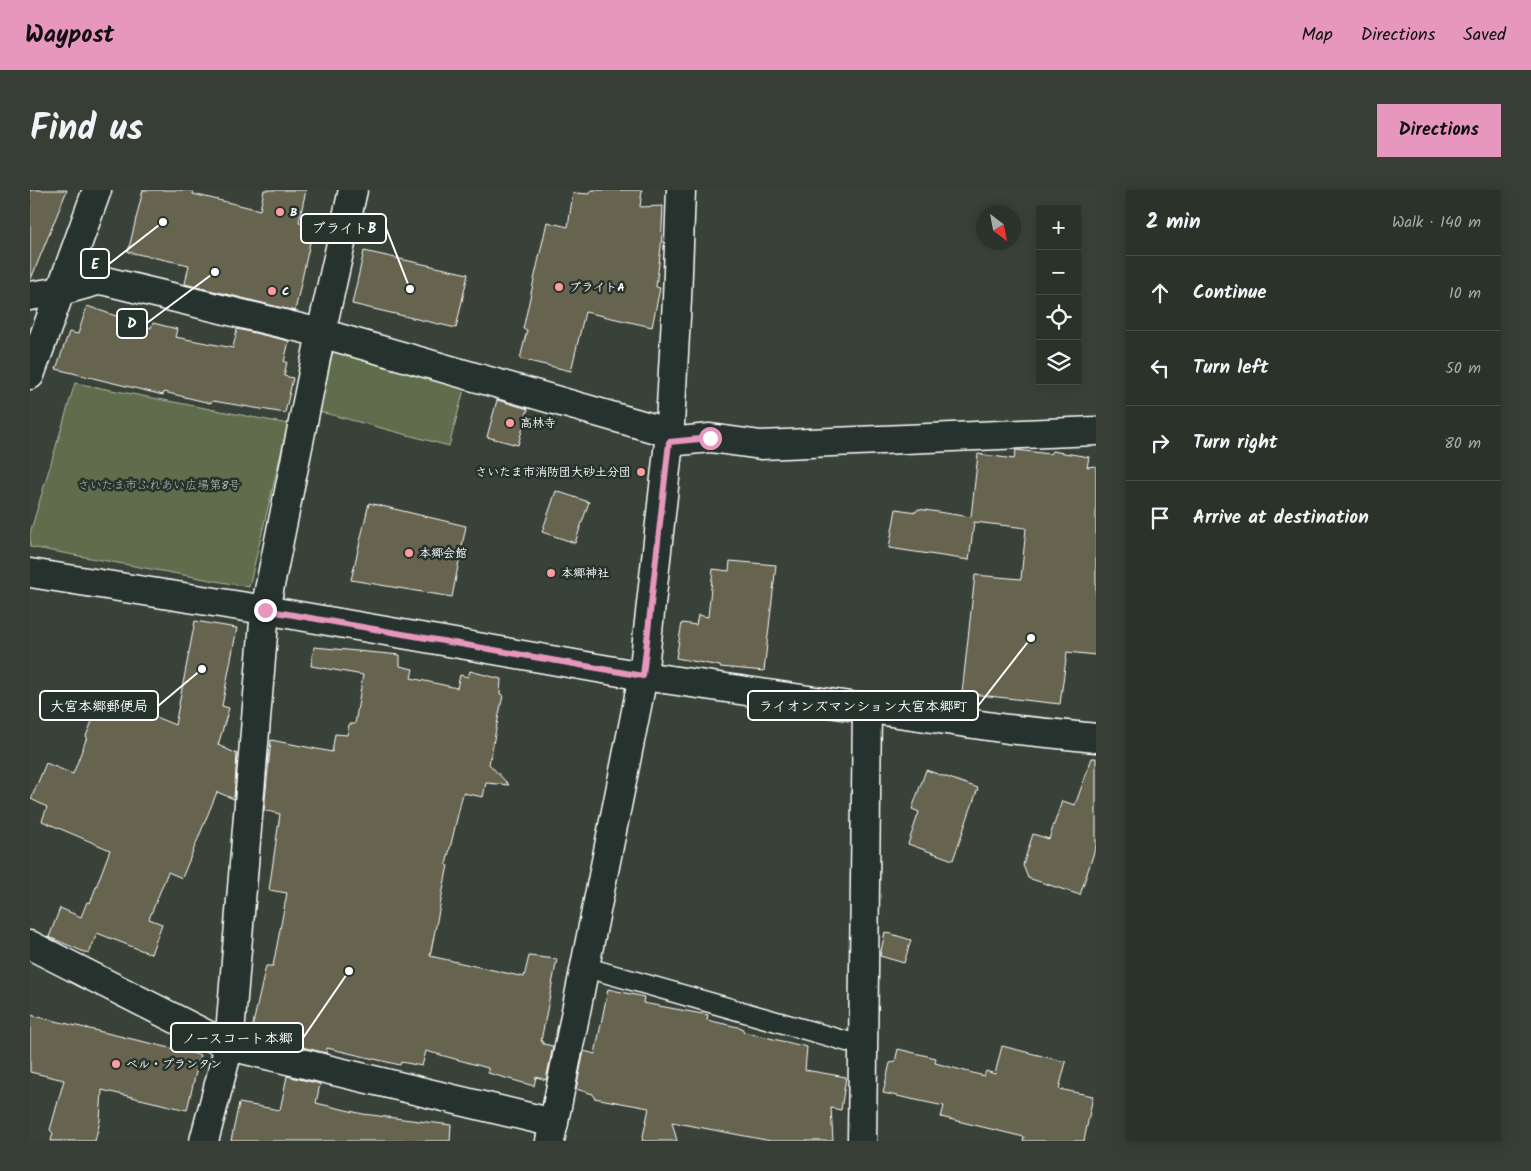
<!DOCTYPE html>
<html lang="en">
<head>
<meta charset="utf-8">
<style>
  :root { --surface:#2b322a; --page:#373e36; --text:#f1f3f6; --muted:#a6aaa8; --line:#474d47; --accent:#e797bd }
  body { margin:0; font-family:Kalam,"Klee One",sans-serif; background:var(--page); color:var(--text) }
  .controls { position:absolute; right:15px; top:15px; display:grid; overflow:hidden; border-radius:0px; box-shadow:0 2px 12px #0003 }
  .controls button { width:45px; height:45px; display:grid; place-items:center; padding:0; border:0; border-bottom:1px solid var(--line); background:var(--surface); color:var(--text); font:25px sans-serif }
  .compass { position:absolute; left:946px; top:15px; width:45px; height:45px; border-radius:50%; background:var(--surface); box-shadow:0 2px 12px #0003; rotate:148deg }
  .stop { position:absolute; width:15px; height:15px; margin:-11px; border:4px solid #e797bd; border-radius:50%; background:#fff }
  .stop.end { background:#e797bd; border-color:#fff; box-shadow:0 1px 5px #0008 }
  .list { margin:0; padding:0; list-style:none }
  h2 { display:flex; justify-content:space-between; align-items:center; height:65px; margin:0; padding:0 20px; font-size:21px }
  h2 small { font-size:16px; font-weight:400; color:var(--muted) }
  .list li { display:grid; grid-template-columns:32px 1fr auto; gap:15px; align-items:center; box-sizing:border-box; height:75px; padding:0 20px; border-top:1px solid var(--line) }
  .list b { display:block; font-size:19px; white-space:nowrap }
  .list em { font-size:16px; font-style:normal; color:var(--muted) }
  .icon { flex:none; width:28px; height:28px; fill:none; stroke:currentColor; stroke-width:2; stroke-linecap:round; stroke-linejoin:round }
  .map { position:relative; flex:none; width:1066px; height:951px; overflow:hidden; border-radius:0px }
  header { display:flex; align-items:center; gap:30px; box-sizing:border-box; height:70px; padding:0 25px; background:var(--accent); color:#111 }
  header strong { font-size:24px }
  nav { display:flex; gap:28px; margin-inline-start:auto; font-size:18px }
  .intro { display:flex; align-items:center; justify-content:space-between; box-sizing:border-box; height:120px; padding:0 30px }
  h1 { margin:0; font-size:35px }
  .button { padding:12px 22px; border-radius:0px; background:var(--accent); color:#111; font-size:18px; font-weight:700 }
  main { display:flex; gap:30px; padding:0 30px }
  aside { flex:1; background:var(--surface); border-radius:0px; box-shadow:0 2px 12px #0003 }
  .map>svg:first-child { display:block }
  .green { fill:#606d4e; stroke:#b0b6a6 }
  .building { fill:#666450; stroke:#fff }
  .lines { fill:none; stroke-linecap:round; stroke-linejoin:round }
  .service-casing { stroke:#fff; stroke-width:22 }
  .minor-casing { stroke:#fff; stroke-width:31 }
  .tertiary-casing { stroke:#fff; stroke-width:31 }
  .service { stroke:#26332d; stroke-width:19 }
  .minor { stroke:#26332d; stroke-width:28 }
  .tertiary { stroke:#26332d; stroke-width:28 }
  .route { stroke:#e797bd; stroke-width:6 }
  .poi-dot { fill:#ff9aa2; stroke:#26332d; stroke-width:2 }
  .labels { text-anchor:middle; dominant-baseline:central; stroke-width:5; stroke-linejoin:round; paint-order:stroke }
  .poi-label { font-size:12px; font-weight:bold; fill:#fff; stroke:#26332d; text-anchor:start }
  .park-label { font-size:12px; fill:#b7bdaf; stroke:#26332d }
  .leader { fill:none; stroke:#fff; stroke-width:2 }
  .callout-dot { fill:#fff; stroke:#26332d; stroke-width:2 }
  .callout { fill:#26332d; stroke:#fff; stroke-width:2 }
  .callout-label { font-size:14px; text-anchor:middle; font-weight:bold; fill:#fff }
</style>
</head>
<body>
<header>
<strong>Waypost</strong>
<nav><a>Map</a><a>Directions</a><a>Saved</a></nav>
</header>
<div class="intro"><h1>Find us</h1><a class="button">Directions</a></div>
<main>
<div class="map">
<svg width="1066" height="951" viewBox="0 0 1066 951">
  <rect width="100%" height="100%" fill="#394238"/>
  <filter id="ink" filterUnits="userSpaceOnUse"><feTurbulence type="fractalNoise" baseFrequency=".02" numOctaves="2"/><feDisplacementMap in="SourceGraphic" scale="10" xChannelSelector="R" yChannelSelector="G"/><feConvolveMatrix kernelMatrix="1 2 1 2 8 2 1 2 1" color-interpolation-filters="sRGB"/></filter>
  <g filter="url(#ink)">
    <g class="green">
      <polygon points="303,161 435,196 419,256 287,221"/>
      <polygon points="45,193 258,234 219,397 0,357 0,343"/>
    </g>
    <g class="building">
      <polygon points="0,0 37,0 1,89 0,88"/>
      <polygon points="113,0 164,0 163,4 230,20 234,0 276,0 269,32 284,34 265,121 155,94 159,75 98,62"/>
      <polygon points="561,0 612,0 610,17 633,16 631,57 626,97 630,98 622,137 555,122 541,181 490,169 497,140 493,139 517,32 538,37 543,3 560,4"/>
      <polygon points="334,61 438,84 426,138 322,114"/>
      <polygon points="57,116 121,138 123,133 147,139 145,147 203,158 207,139 259,151 254,172 257,172 254,186 263,188 255,223 183,211 180,213 134,202 133,205 26,179 39,142 48,144"/>
      <polygon points="467,210 498,219 488,255 457,247"/>
      <polygon points="986,260 1020,264 1022,261 1059,267 1057,277 1066,276 1066,465 1037,462 1030,514 932,503 945,385 991,389 996,338 944,332 939,370 859,358 866,319 886,322 888,319 941,327 948,264 984,269"/>
      <polygon points="526,301 559,312 545,353 512,342"/>
      <polygon points="339,313 436,336 422,407 321,390"/>
      <polygon points="700,371 746,375 734,481 690,477 690,476 646,468 652,433 666,435 668,425 678,427 683,379 699,381"/>
      <polygon points="165,431 207,438 192,516 199,518 188,555 207,564 204,609 187,602 152,688 138,682 119,729 132,734 121,764 67,743 59,764 19,747 30,718 51,727 57,712 60,713 80,660 12,631 17,617 1,609 16,573 43,584 57,547 56,546 72,507 78,510 79,508 145,535"/>
      <polygon points="284,457 370,465 370,476 383,479 381,488 427,498 430,485 438,487 440,481 471,489 470,504 473,505 459,574 479,595 456,593 453,607 433,603 416,675 418,675 400,766 494,787 499,766 527,769 511,851 513,852 513,854 523,856 516,890 506,887 504,896 458,883 458,878 396,861 392,876 371,872 370,875 297,858 296,863 264,855 264,852 221,843 236,776 243,776 257,703 239,700 250,624 234,620 241,550 302,562 305,544 317,545 319,534 325,534 333,485 281,476"/>
      <polygon points="1062,568 1066,568 1066,656 1050,705 998,688 993,675 1003,644 1019,649 1032,611 1045,615"/>
      <polygon points="896,580 948,598 923,670 878,654 889,622 882,619"/>
      <polygon points="855,742 881,750 874,773 850,766"/>
      <polygon points="578,799 614,807 613,813 678,825 677,830 712,838 714,842 777,857 775,880 816,887 811,920 801,918 803,951 741,951 642,932 647,951 612,951 619,918 564,908 563,904 546,899 554,861 565,864"/>
      <polygon points="0,825 170,865 157,920 72,900 70,931 65,951 21,951 23,943 20,940 34,890 0,882"/>
      <polygon points="972,856 1036,872 1029,899 1063,906 1054,951 993,951 994,947 911,927 914,916 853,903 860,873 865,872 868,859 906,868 905,873 954,886 956,881 965,884"/>
      <polygon points="257,886 290,894 286,913 333,924 421,935 420,951 201,951 209,913 250,920"/>
    </g>
    <g class="lines">
      <defs>
        <polyline id="service" points="555,777 833,856"/>
        <g id="minor">
          <polyline points="0,106 31,101 71,90 291,143 640,243"/>
          <polyline points="0,185 67,0"/>
          <polyline points="639,252 680,248 731,255 1066,241"/>
          <polyline points="0,383 235,420 613,486"/>
          <polyline points="0,755 199,856 524,933"/>
          <polyline points="174,951 199,856 235,420 291,143 323,0"/>
          <polyline points="832,951 837,518"/>
        </g>
        <g id="tertiary">
          <polyline points="613,486 978,539 1066,548"/>
          <polyline points="520,951 613,486 639,252 647,109 651,0"/>
        </g>
      </defs>
      <use href="#service" class="service-casing"/>
      <use href="#minor" class="minor-casing"/>
      <use href="#tertiary" class="tertiary-casing"/>
      <use href="#service" class="service"/>
      <use href="#minor" class="minor"/>
      <use href="#tertiary" class="tertiary"/>
    </g>
  </g>
  <g class="lines" filter="url(#ink)">
    <polyline class="route" points="235,420 613,486 639,252 680,248"/>
  </g>
  <g class="poi-dot">
    <circle cx="250" cy="22" r="5"/>
    <circle cx="529" cy="97" r="5"/>
    <circle cx="242" cy="101" r="5"/>
    <circle cx="480" cy="233" r="5"/>
    <circle cx="611" cy="282" r="5"/>
    <circle cx="379" cy="363" r="5"/>
    <circle cx="521" cy="383" r="5"/>
    <circle cx="86" cy="874" r="5"/>
  </g>
  <g class="labels">
    <g class="poi-label">
      <text x="260" y="22">B</text>
      <text x="539" y="97">ブライトA</text>
      <text x="252" y="101">C</text>
      <text x="490" y="233">高林寺</text>
      <text x="601" y="282" text-anchor="end">さいたま市消防団大砂土分団</text>
      <text x="389" y="363">本郷会館</text>
      <text x="531" y="383">本郷神社</text>
      <text x="96" y="874">ベル・プランタン</text>
    </g>
    <g class="park-label">
      <text x="129" y="295">さいたま市ふれあい広場第8号</text>
    </g>
  </g>
  <path class="leader" d="M380 99L356 38M133 32L79 74M185 82L117 133M1001 448L948 516M172 479L128 516M319 781L273 848"/>
  <g class="callout-dot">
    <circle cx="380" cy="99" r="5"/>
    <circle cx="133" cy="32" r="5"/>
    <circle cx="185" cy="82" r="5"/>
    <circle cx="1001" cy="448" r="5"/>
    <circle cx="172" cy="479" r="5"/>
    <circle cx="319" cy="781" r="5"/>
  </g>
  <g class="callout">
    <rect x="271" y="24" width="85" height="29" rx="5"/>
    <rect x="51" y="59" width="28" height="29" rx="5"/>
    <rect x="87" y="119" width="30" height="29" rx="5"/>
    <rect x="718" y="501" width="230" height="29" rx="5"/>
    <rect x="10" y="501" width="118" height="29" rx="5"/>
    <rect x="141" y="833" width="132" height="29" rx="5"/>
  </g>
  <g class="callout-label">
    <text x="314" y="43">ブライトB</text>
    <text x="65" y="79">E</text>
    <text x="102" y="138">D</text>
    <text x="833" y="521">ライオンズマンション大宮本郷町</text>
    <text x="69" y="521">大宮本郷郵便局</text>
    <text x="207" y="853">ノースコート本郷</text>
  </g>
</svg>
<div class="controls">
<button>+</button>
<button>−</button>
<button><svg class="icon" aria-label="locate" viewBox="0 0 24 24"><circle cx="12" cy="12" r="6"/><path d="M12 2v4M12 18v4M2 12h4M18 12h4"/></svg></button>
<button><svg class="icon" aria-label="layers" viewBox="0 0 24 24"><path d="M12 4l9 5-9 5-9-5zM3 14l9 5 9-5"/></svg></button>
</div>
<svg class="compass" viewBox="-18 -18 36 36"><path d="M0-13l5 13h-10z" fill="#e53935"/><path d="M0 13l5-13h-10z" fill="#a6aaa8"/></svg>
<div class="stop" style="left:680px;top:248px"></div>
<div class="stop end" style="left:235px;top:420px"></div>
</div>
<aside>
<h2>2 min<small>Walk · 140 m</small></h2>
<ul class="list">
<li><svg class="icon" aria-label="ahead" viewBox="0 0 24 24"><path d="M12 20V5M6 11l6-6 6 6"/></svg><div><b>Continue</b></div><em>10 m</em></li>
<li><svg class="icon" aria-label="left" viewBox="0 0 24 24"><path d="M17 20v-9H6M10 6l-5 5 5 5"/></svg><div><b>Turn left</b></div><em>50 m</em></li>
<li><svg class="icon" aria-label="right" viewBox="0 0 24 24"><path d="M7 20v-9h11M14 6l5 5-5 5"/></svg><div><b>Turn right</b></div><em>80 m</em></li>
<li><svg class="icon" aria-label="arrive" viewBox="0 0 24 24"><path d="M6 21V4h12l-3 4 3 4H6"/></svg><div><b>Arrive at destination</b></div></li>
</ul>
</aside>
</main>
</body>
</html>
